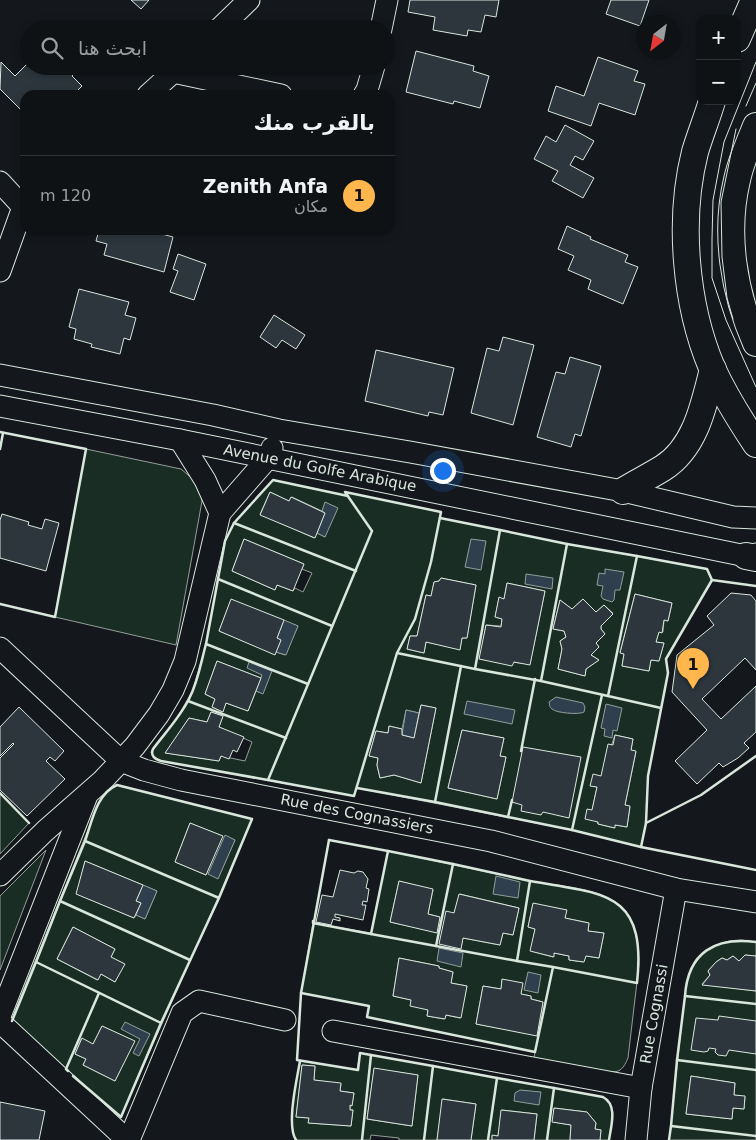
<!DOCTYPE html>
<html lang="ar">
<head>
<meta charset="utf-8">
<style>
  :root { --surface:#0f1215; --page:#1d2022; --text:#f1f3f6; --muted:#9b9ea0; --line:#2f3234; --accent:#ffb74d }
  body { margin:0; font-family:"DejaVu Sans",Cairo,sans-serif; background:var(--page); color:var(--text); direction:rtl }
  .controls { position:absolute; right:15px; top:15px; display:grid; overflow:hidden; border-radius:10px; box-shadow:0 2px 8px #0003 }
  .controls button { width:45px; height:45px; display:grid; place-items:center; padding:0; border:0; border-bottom:1px solid var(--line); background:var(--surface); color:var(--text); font:25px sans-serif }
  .compass { position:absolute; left:636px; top:15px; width:45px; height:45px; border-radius:50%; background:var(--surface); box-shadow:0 2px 8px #0003; rotate:211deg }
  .you { position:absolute; left:442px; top:470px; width:18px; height:18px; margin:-12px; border:4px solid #fff; border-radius:50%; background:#1a73e8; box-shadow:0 0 0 8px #1a73e833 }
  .badge { display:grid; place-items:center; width:32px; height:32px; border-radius:50%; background:var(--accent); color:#111; font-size:16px; font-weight:700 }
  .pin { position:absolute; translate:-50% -41px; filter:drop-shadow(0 1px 2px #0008) }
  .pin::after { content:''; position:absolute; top:26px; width:18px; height:15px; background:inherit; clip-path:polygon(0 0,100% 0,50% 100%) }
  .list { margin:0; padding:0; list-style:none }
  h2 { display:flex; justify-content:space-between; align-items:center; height:65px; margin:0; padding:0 20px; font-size:21px }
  h2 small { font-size:16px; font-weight:400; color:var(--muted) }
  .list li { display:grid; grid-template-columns:32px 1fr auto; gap:15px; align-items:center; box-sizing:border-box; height:80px; padding:0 20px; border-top:1px solid var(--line) }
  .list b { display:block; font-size:19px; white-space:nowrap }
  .list p { margin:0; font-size:16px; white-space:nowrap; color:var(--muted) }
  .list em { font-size:16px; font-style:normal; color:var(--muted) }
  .icon { flex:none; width:28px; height:28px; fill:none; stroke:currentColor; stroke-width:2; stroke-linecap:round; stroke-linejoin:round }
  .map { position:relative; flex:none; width:756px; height:1140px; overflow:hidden; direction:ltr }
  .search { position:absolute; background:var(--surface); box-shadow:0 2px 8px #0003; left:20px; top:20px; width:375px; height:55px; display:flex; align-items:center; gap:12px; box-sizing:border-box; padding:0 18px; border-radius:28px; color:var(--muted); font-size:19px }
  .panel { position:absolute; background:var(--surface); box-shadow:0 2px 8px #0003; left:20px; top:90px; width:375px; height:145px; border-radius:15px; direction:rtl }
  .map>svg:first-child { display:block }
  .green { fill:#1a2d24; stroke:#939e99; fill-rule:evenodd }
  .water { fill:#2f3f4d; stroke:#939e99 }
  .building { fill:#2c363c; stroke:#d8e6dc }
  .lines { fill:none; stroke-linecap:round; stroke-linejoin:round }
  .minor-casing { stroke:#d8e6dc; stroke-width:23 }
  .major-casing { stroke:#d8e6dc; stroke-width:28 }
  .minor { stroke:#14181c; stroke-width:21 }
  .major { stroke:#14181c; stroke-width:26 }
  .tram { stroke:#d8e6dc; stroke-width:1 }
  .wall { stroke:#d8e6dc; stroke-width:2.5 }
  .labels { text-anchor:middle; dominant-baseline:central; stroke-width:4; stroke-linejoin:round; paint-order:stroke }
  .street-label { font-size:15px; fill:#d8e6dc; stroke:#14181c }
</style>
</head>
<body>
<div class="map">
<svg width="756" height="1140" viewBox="0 0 756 1140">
  <rect width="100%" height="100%" fill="#14181c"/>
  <g class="green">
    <path d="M86 449 181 469C194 480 199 483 202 501L176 645 55 617Z"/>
    <path d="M273 480 348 496 345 492 441 512 440 518 567 544 707 569 712 580 666 659 668 673 648 776 646 823 641 847 572 830 357 788 354 796 161 761 154 758 151 752 153 749 178 716 193 690 206 644 225 541 234 523ZM270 492 289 501 292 497 322 511 326 502 325 537 317 533 314 538 260 514ZM244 539 304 564 302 569 312 573 303 592 295 588 293 591 277 585 275 590 232 571ZM441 578 476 585 467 638H462L460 649 426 642 424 653 407 649 410 636H417L426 595 431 596 434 582 439 581ZM507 583 545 591 530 664 480 659 486 625 501 626 502 619 495 617 499 598 504 599ZM635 594 672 603 668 621 664 620 663 632H659L656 642 664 643 659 661 651 660 649 671 622 666 624 654 620 652ZM583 599 596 612 604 605 613 613 601 626V629L605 634 596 643 599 647 591 655 599 660 586 669 585 676 558 669 562 649 560 641 566 637 564 631 553 629 560 600 572 609ZM231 600 298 626 285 655 276 652 275 654 219 631ZM217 661 261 678 262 675V693L256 691 248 711 226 703 222 712 212 707 215 699 205 694ZM421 705 436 708 421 783 394 775 380 778 377 765 378 758 369 756 376 731 388 733 389 726 402 729 406 710 419 713ZM211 712 223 716 219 727 252 742 245 761 221 756 219 761 166 753 189 718 207 722ZM462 730 504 738 500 756 506 757 497 799 448 788ZM615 735 633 739 631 750 636 752 625 805 630 807 627 827 615 825 614 828 598 824 592 810 597 787 591 786 601 776Z"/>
    <path d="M117 785 252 819C210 919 164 1017 121 1117L11 1021 98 805 106 792ZM190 823 222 836 206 875 175 862ZM225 836 235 840 218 878 209 874ZM85 861 157 891 145 919 136 915 134 918 77 894ZM73 927 115 949 111 957 124 964 115 982 101 974 97 980 57 959ZM102 1026 134 1041 115 1081 83 1065 86 1059 75 1054 81 1039 93 1044Z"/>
    <polygon points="0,793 29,823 0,854"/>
    <polygon points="46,850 0,970 0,896"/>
    <path d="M388 851C435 861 482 871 529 881 552 885 596 888 614 901 636 915 639 941 639 965L628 1058C624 1068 620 1073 609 1072L534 1058 535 1052 367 1017 369 1006 301 993 313 923 371 933ZM399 881 433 890 428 914 440 917 436 932 390 922ZM460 894 519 908 513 935 503 933 500 945 463 938 461 948 454 913ZM533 904 566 910 565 918 589 923 588 931 604 933 599 958 586 956 583 962 569 960V956L554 953 553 957 531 951 535 929 528 927ZM399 958 439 966V968L453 972 451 983 467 986 460 1018 446 1015 444 1019 427 1016 428 1010 411 1000 393 996ZM502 979 521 994 531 996V999L543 1002 537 1035 476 1024 483 986 501 989Z"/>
    <path d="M741 940 756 942V956L745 955 739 961 733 956 727 960 722 958 716 962 708 971 710 975 702 984 756 991V1140H669L686 984C695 955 710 941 741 940ZM691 1076 735 1083 734 1095 745 1097 744 1109 733 1108 732 1119 686 1114Z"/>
    <path d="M360 1053 603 1097C618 1105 611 1126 609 1140H600L601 1130 595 1129 596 1123 587 1112 554 1108 553 1122 571 1125 570 1140H534L537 1114 502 1110 498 1136H492V1140H471L476 1104 443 1099 437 1140H399V1138L371 1135 370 1140H296C286 1125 297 1079 300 1061L357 1070ZM302 1065 315 1066 314 1080 341 1084 340 1091 354 1093 352 1105H350V1110H353L351 1126 309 1123V1118L296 1117ZM374 1069 418 1075 412 1126 367 1119Z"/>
  </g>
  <g class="water">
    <polygon points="325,502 338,508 325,537 317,533 325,513 322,511"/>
    <polygon points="471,539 486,541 481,570 465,567"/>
    <polygon points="605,569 624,572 620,590 615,590 614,600 612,602 603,599 601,596 603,586 597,585 599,573 605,574"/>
    <polygon points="526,574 553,578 552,589 525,584"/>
    <polygon points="284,620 298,626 286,655 276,652 281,640 277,638"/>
    <polygon points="249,662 272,671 263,694 256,691 262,675 247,668"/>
    <path d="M556 697 583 703 585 707 584 712C579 715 556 713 552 709 549 707 550 705 549 702Z"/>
    <polygon points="467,701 515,710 512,724 464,714"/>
    <polygon points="606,704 622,708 617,731 613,730 612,738 604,736 605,729 601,728"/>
    <polygon points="406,710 419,713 414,738 402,735"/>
    <polygon points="225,835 235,840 218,879 208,874"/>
    <polygon points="496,876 520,882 518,898 493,894"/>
    <polygon points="143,885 157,891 145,919 136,915 141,903 136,901"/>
    <polygon points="439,948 463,953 461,967 437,961"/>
    <polygon points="528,972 541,975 538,993 524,990"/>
    <polygon points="125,1022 150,1034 139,1056 133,1053 140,1039 121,1029"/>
    <polygon points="520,1090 541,1092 539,1105 514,1101 515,1093"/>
  </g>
  <g class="building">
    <polygon points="131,0 149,0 141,9"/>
    <polygon points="410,0 499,0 496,17 485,15 481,32 468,30 467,36 433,30 435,17 408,12"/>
    <polygon points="611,0 649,0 640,26 606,14"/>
    <polygon points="416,51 474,66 473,71 489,76 480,108 454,101 453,104 406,92"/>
    <polygon points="598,57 638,71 634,81 645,84 635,115 599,103 591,126 548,111 556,86 584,96"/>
    <polygon points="1,62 15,76 29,62 29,66 82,66 72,76 82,86 73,95 25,95 25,114 0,89"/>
    <polygon points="565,125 594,141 583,160 575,156 570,165 594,178 583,198 552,181 558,171 534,159 546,136 556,142"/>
    <polygon points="567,226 591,237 590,239 628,255 625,262 638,267 623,304 588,289 591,280 568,270 574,256 558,249"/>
    <polygon points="99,230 163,230 162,234 173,237 164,272 104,255 107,244 96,241"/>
    <polygon points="178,254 206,264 194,300 170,292 178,271 173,269"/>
    <polygon points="79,289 129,302 125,315 136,318 130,340 124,338 120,354 91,347 92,344 74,339 76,329 69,327"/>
    <polygon points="274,315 305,335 296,349 282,340 276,348 260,337"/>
    <polygon points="503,337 534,345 513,425 471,413 487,348 499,351"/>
    <polygon points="376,350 454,368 443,415 429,412 428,416 365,401"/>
    <polygon points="570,357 601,366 581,436 575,434 571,447 537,437 556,372 565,374"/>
    <polygon points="270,492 289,501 291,497 325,513 315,538 260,515"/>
    <polygon points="2,514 29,522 28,525 42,529 45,519 59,523 46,571 0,558 0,520"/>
    <polygon points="244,539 304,564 293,591 277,585 275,590 232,571"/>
    <polygon points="441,578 476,585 467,638 462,638 460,650 426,642 424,653 407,649 410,636 417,636 426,595 431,596 434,582 439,581"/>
    <polygon points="507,583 545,591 530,665 514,662 512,666 479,659 486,625 501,627 502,619 495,617 499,597 504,599"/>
    <polygon points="731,593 751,595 756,601 756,670 745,658 702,699 721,719 756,686 756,732 744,743 749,748 738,758 723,767 719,763 697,784 675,761 707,730 672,692 677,655 714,625 707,616"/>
    <polygon points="635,594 672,603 668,621 664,620 662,633 659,632 656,642 664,643 659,661 651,660 649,671 622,666 624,654 620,653"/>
    <polygon points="231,599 284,620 277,638 281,640 275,655 219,631"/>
    <polygon points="583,599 596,612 604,605 613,614 601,626 601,629 605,634 596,643 599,647 591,655 599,660 586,669 585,676 558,669 562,649 560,641 566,637 564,631 553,629 560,600 572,609"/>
    <polygon points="217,661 261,678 248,711 226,703 223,712 212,707 215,699 205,694"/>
    <polygon points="421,705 436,708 421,783 394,775 380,778 377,765 378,758 369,756 376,731 388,733 389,726 402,729 402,735 414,738"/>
    <polygon points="19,707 64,751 55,761 50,757 46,761 65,779 27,816 0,790 0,758 14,744 13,743 0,756 0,727"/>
    <polygon points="211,712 223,716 219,727 244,737 237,752 233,750 229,759 221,756 219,761 165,753 189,718 207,722"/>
    <polygon points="462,730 504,738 500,756 506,757 497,799 448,788"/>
    <polygon points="615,735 633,739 631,750 636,751 625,805 630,806 627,827 615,825 615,828 598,824 598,822 585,819 587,809 592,810 597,787 590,786 593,774 601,776 608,744 613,745"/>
    <polygon points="523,747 581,757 569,818 543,812 541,815 521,811 522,805 512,802"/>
    <polygon points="190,823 223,836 206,875 175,862"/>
    <polygon points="85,861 143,885 136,901 141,903 134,918 76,894"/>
    <polygon points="340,870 354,873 358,871 363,872 368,879 366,888 369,889 367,902 363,901 362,905 366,905 363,920 335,914 335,917 340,918 340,921 333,919 331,925 316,922 322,895 333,897"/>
    <polygon points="399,881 433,889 428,914 440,917 437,933 390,922"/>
    <polygon points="459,894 519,908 513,935 503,933 500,945 463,938 461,949 439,944 446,911 454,913"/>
    <polygon points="533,903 567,910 565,918 589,923 588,931 604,933 599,958 586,956 584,962 569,960 569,956 554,953 554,957 530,951 535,929 528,927"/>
    <polygon points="73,927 115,949 111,957 125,964 115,982 101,974 98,980 57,959"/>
    <polygon points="745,955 756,956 756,991 702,985 710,975 708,971 716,962 722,958 727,960 733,956 739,961"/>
    <polygon points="399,958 439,966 439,968 453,972 451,983 467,986 461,1018 446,1015 445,1019 427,1016 428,1010 410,1006 411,1000 393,996"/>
    <polygon points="502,979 523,983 521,994 531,996 531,999 543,1002 537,1036 476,1024 483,986 501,989"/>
    <polygon points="719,1016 756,1021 756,1054 729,1050 726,1056 718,1055 715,1052 716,1049 709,1048 708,1051 704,1052 691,1050 696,1018 718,1020"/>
    <polygon points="102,1026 135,1041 115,1081 83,1065 86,1059 75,1054 82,1038 93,1044"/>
    <polygon points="302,1065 315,1066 314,1080 341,1083 340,1091 354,1093 352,1106 350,1105 350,1110 353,1110 351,1126 308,1123 309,1118 296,1117"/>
    <polygon points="374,1068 418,1075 412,1126 367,1119"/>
    <polygon points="691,1076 735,1083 734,1095 745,1096 744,1109 733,1108 732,1119 686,1114"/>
    <polygon points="442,1099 476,1104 471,1140 437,1140"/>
    <polygon points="0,1102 45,1111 39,1140 0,1140"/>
    <polygon points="554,1108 587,1112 596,1123 595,1129 601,1130 600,1140 570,1140 571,1125 552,1122"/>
    <polygon points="501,1110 537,1114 534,1140 492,1140 492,1135 498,1136"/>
  </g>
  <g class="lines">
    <defs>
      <g id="minor">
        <polyline points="219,29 249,0"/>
        <polyline points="381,29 387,0"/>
        <polyline points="173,72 281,95"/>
        <polyline points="148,95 180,66"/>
        <polyline points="364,95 367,90 374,66"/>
        <polyline points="0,182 23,207"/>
        <polyline points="0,271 23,207 25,205"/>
        <polyline points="0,375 213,415 279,430 410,452 623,491 733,517 756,518"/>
        <polyline points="0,406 180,440 746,556 756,554"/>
        <polyline points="180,440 205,480 220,513"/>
        <polyline points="0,648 121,761 144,770 181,780 491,841 676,889 756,902"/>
        <polyline points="0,875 45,831 102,781 135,746 159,714 173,690 185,661 220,513 268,458 272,448"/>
        <polyline points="0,1016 86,798"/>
        <polyline points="0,1022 127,1140"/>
        <polyline points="333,1031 641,1088"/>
        <polyline points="129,1140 182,1013 199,1001 285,1020"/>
        <polyline points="636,1140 641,1088 676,889"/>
      </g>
      <g id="major">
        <polyline points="737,39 754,0"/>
        <path d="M712 101C707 118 700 135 695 152 678 219 685 304 712 368 724 394 740 420 756 444"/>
        <path d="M756 126C749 143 741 161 737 180 724 234 734 293 756 343"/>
        <path d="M623 491C636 483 650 476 663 468 696 447 704 404 713 369"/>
        <polyline points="746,556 756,558"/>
      </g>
    </defs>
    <use href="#minor" class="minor-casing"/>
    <use href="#major" class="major-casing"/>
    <use href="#minor" class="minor"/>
    <use href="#major" class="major"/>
    <g class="tram">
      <polyline points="756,62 724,142 713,200 712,239 712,278 726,320 756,387"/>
      <polyline points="746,106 756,83"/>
      <polyline points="733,319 727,298 722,257 721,202 736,129"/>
    </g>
    <g class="wall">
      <polyline points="0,432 86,449 55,617 0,604"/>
      <polyline points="0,449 3,433"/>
      <polyline points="440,518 500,530"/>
      <polyline points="234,523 356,571"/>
      <polyline points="218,579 206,644 308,684"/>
      <polyline points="332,626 218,579 225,541 234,523 273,480 348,496"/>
      <path d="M206 644C201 662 198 682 189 699 180 717 165 733 153 749 150 756 155 759 161 761L268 780"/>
      <polyline points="397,653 354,796 268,780 372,531 345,492 441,512 431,562 415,619 397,653 475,669"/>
      <polyline points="461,666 435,802 508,817"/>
      <polyline points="541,681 475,669 500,530 567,544"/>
      <polyline points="602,695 572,830 641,847"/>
      <polyline points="608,696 541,681 567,544 637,556"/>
      <polyline points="188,701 286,738"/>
      <polyline points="661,708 608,696 637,556 707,569 712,580"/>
      <polyline points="521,751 535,679"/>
      <polyline points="756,756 701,795 646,823 641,847 756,870"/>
      <polyline points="357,788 435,802"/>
      <polyline points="0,793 29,823"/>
      <polyline points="512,800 508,817 572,830"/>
      <polyline points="646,823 648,776 668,673 666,659 712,580 756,586"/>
      <polyline points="329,840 301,993 297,1060 358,1070 360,1053 371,1055"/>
      <polyline points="329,840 388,851"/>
      <polyline points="85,841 60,901 190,960"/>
      <path d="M60 901 36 962 161 1023 219 898 252 819 117 785C96 794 92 822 85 841L219 898"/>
      <polyline points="313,921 313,923 371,934"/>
      <polyline points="436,946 371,934 388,851 453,864"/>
      <polyline points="517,961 436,946 453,864 530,881"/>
      <path d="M301 993 369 1006 367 1017 535 1052 553 967 637 983C647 890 603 894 530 881L517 961 553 967"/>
      <path d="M685 996C688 952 715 937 756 942"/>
      <polyline points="12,1021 36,962"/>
      <polyline points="677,1060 685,996 756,1004"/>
      <polyline points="68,1071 66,1069 99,993"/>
      <polyline points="73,1076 121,1117 161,1023"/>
      <polyline points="671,1126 677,1060 756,1070"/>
      <path d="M296 1140C286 1125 297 1079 300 1061"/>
      <polyline points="362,1140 371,1055 433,1066"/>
      <polyline points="424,1140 433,1066 497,1078"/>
      <polyline points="488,1140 497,1078 554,1088"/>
      <path d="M547 1140 554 1088 603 1097C618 1105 611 1126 609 1140"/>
      <polyline points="669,1140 671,1126 756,1136"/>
    </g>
  </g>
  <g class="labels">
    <g class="street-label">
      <text transform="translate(320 468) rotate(11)">Avenue du Golfe Arabique</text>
      <text transform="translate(357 814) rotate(11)">Rue des Cognassiers</text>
      <text transform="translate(654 1014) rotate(-80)">Rue Cognassi</text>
    </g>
  </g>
</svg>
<div class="controls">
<button>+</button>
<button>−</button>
</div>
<svg class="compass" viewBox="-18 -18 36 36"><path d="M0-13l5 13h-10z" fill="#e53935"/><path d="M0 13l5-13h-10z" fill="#9b9ea0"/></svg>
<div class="you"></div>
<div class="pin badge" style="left:693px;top:689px">1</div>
<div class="search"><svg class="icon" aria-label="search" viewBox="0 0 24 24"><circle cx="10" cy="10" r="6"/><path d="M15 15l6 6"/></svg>ابحث هنا</div>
<section class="panel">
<h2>بالقرب منك<small></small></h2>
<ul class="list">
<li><span class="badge">1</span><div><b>Zenith Anfa</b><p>مكان</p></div><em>120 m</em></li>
</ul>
</section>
</div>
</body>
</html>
